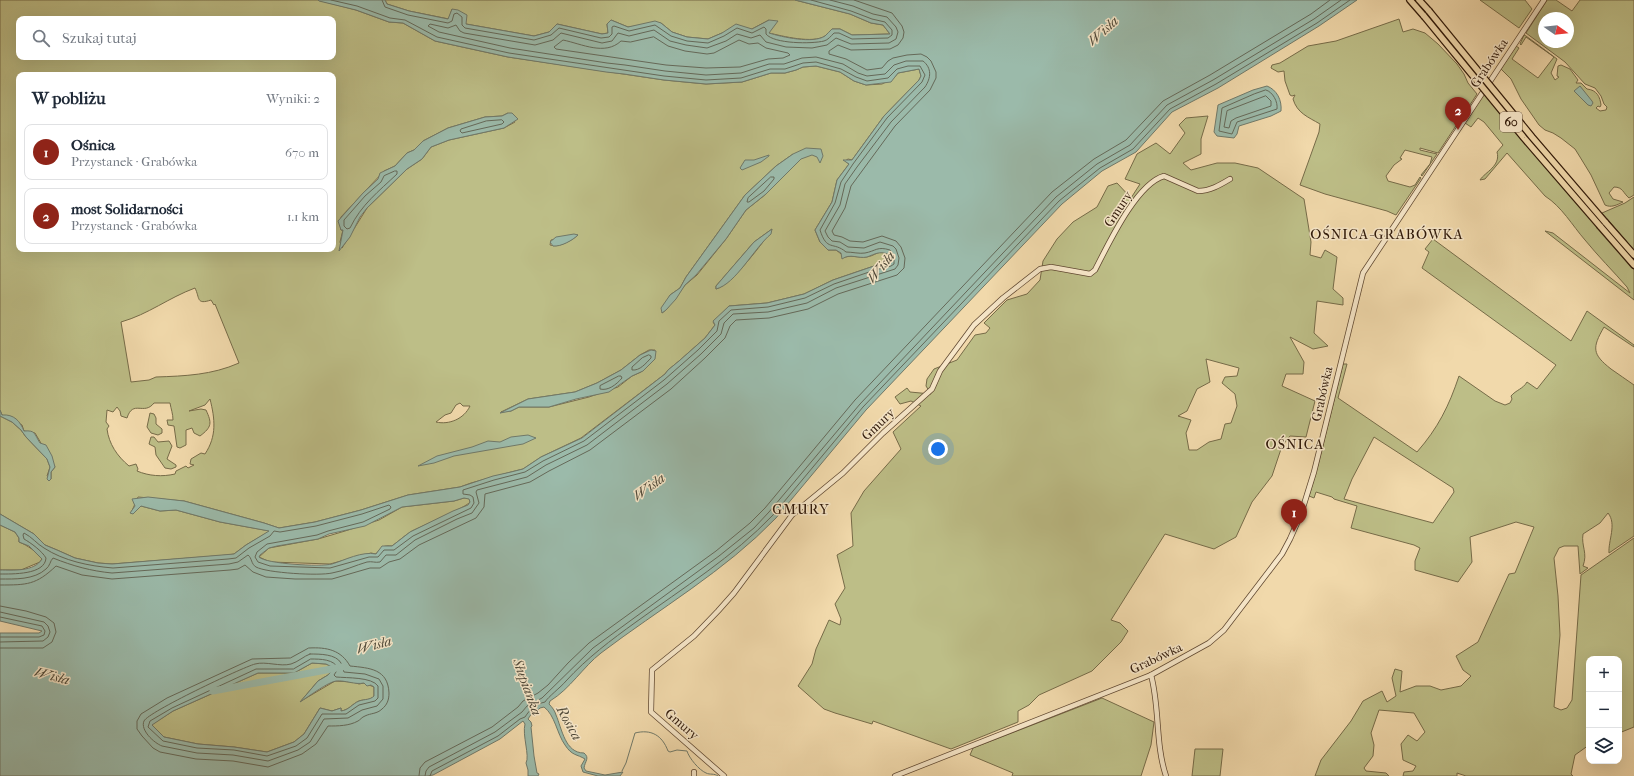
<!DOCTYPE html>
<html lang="pl">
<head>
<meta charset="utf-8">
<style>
  :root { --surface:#fff; --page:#f6f6f7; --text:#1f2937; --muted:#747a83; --line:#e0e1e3; --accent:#8f2418 }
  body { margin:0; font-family:"IM FELL French Canon",serif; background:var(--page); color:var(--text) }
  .controls { position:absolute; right:12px; bottom:12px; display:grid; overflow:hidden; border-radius:8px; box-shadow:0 4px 16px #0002 }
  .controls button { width:36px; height:36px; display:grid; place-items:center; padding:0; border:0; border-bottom:1px solid var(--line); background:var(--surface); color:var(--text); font:20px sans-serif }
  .compass { position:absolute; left:1538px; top:12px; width:36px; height:36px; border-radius:50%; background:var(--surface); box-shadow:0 4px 16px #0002; rotate:104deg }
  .you { position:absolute; left:938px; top:449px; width:14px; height:14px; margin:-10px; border:3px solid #fff; border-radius:50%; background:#1a73e8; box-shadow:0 0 0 6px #1a73e833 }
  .badge { display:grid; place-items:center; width:26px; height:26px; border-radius:50%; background:var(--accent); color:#fff; font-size:13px; font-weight:700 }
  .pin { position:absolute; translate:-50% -33px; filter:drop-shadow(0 1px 2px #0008) }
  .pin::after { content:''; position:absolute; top:21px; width:14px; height:12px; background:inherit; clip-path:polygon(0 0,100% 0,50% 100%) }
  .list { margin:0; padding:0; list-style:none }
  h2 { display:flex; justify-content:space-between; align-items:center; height:52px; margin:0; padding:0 16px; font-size:17px }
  h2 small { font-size:13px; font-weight:400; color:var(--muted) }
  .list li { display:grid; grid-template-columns:26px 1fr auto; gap:12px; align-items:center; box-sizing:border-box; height:56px; margin:0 8px 8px; padding:0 8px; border:1px solid var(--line); border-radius:8px }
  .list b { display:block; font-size:15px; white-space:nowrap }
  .list p { margin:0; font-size:13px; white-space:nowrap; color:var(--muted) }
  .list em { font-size:13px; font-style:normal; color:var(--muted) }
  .icon { flex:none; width:22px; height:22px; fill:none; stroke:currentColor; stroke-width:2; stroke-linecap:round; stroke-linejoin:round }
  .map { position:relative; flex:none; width:1634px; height:776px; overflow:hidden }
  .search { position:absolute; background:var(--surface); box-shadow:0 4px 16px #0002; left:16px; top:16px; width:320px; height:44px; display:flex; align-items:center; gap:10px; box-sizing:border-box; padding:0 14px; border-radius:8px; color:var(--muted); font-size:15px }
  .panel { position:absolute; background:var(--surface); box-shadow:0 4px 16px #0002; left:16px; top:72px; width:320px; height:180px; border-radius:8px }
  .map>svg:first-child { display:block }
  .green { fill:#bdbe87; stroke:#766b48; fill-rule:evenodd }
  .water { fill:#9bbaaa; stroke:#707969; fill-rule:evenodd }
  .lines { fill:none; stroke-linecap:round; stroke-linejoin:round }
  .shore { stroke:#656959; stroke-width:1 }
  .stream { stroke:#707969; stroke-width:1 }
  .river { stroke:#9bbaaa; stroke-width:7 }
  .minor-casing { stroke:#604831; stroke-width:6 }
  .major-casing { stroke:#2f1808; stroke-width:8 }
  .minor { stroke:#f6e6c8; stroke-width:4.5 }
  .major { stroke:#f1d9ab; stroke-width:5.5 }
  .major-bridge-casing { stroke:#2f1808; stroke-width:8; stroke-linecap:butt }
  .major-bridge { stroke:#f1d9ab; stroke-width:5.5 }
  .labels { text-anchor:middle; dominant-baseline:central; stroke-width:3; stroke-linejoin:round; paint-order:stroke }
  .shield { fill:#f6e6c8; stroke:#6b5642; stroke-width:1 }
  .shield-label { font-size:12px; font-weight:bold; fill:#2f1808 }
  .street-label { font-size:13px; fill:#2f1808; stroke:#f6e6c8 }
  .water-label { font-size:14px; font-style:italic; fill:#4f4939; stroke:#f6e6c8 }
  .neighbourhood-label { font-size:14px; letter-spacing:1px; fill:#2f1808; stroke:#f6e6c8 }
</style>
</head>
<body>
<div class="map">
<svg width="1634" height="776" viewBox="0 0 1634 776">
  <rect width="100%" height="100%" fill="#f1d9ab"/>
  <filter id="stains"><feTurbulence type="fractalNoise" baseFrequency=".005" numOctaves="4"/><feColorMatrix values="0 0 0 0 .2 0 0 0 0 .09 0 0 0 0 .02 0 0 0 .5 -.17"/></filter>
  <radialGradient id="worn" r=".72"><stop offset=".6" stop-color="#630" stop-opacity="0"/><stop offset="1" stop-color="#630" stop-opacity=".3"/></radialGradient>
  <g class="green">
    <path d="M0 0H318L356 10 389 22 403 23 435 41 508 57 664 80 706 84 742 82 771 73H785L796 70 803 67 816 66 840 72 854 81 866 85 882 84 894 78 898 73 919 69 921 76 919 80 884 116 852 160 848 159 845 161 849 164 837 180 832 202 815 230 820 242 828 250H836L845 257C853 255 860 258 866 257 876 256 876 250 888 253L890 262 874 266 833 280 804 294 767 303 729 306 713 322 715 325 705 338 679 361 668 370 665 374 581 438 541 457 523 469 511 472 471 483 460 487 408 495 361 510 315 522 279 528 264 523 184 501 138 497 131 513H133L141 506 160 511 176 510 220 522 270 531 246 545 234 554 228 555 112 564 98 563 75 558 57 550 45 545 34 534 0 514V416L12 422 21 430 26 437 47 459 50 467 47 476 51 479V472L55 467 35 433 24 431 22 425 2 415 0 410ZM19 19H333V57H19ZM19 75H333V249H19ZM508 113 515 122 504 128 449 140 431 147 422 159 407 169 367 208 342 248 340 242 343 230H341L340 222 341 217 384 171 395 166 407 153 414 150 423 141 448 128 485 117 502 116ZM793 154 782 176 766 194 746 210 726 239 697 275 685 285 666 310 662 313 670 295 680 288 686 277 745 195 776 166ZM772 229C764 242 730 286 716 289V286L754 242ZM578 235C571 241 558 248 550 245L551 240ZM195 288C200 298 196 305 211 300L214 305 215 304 239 363C212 375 185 376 156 377L149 380 131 382 121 322C149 314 168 298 195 288ZM649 350H655L653 361 641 372 632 376 618 387 589 397 549 407H519L511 411 501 412 528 399 575 392 597 383 621 370 640 355ZM210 399C215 419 217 436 205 454L201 453 191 459 190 464 194 465 188 468 186 466 176 471 175 474C162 477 149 476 137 471L138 469 136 464 129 466C117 456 109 444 107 429L109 426 106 422 107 410 113 412 117 407 120 411 121 416 127 418C133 399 144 416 154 403H170C171 409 173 414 173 420H167L168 425 174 426 177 447 180 448 186 445V430L192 428 194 433 200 436C212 427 212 423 206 410L201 409 189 411 205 405ZM460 403 463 406H470C464 419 449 425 436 422L445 415 451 413 456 405Z"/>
    <path d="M385 0H795L850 14 871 23 883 25 890 34 852 35 840 29H832C830 31 827 34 825 36 813 44 782 36 769 33V20L752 29 722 33 708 39 687 37 672 32 661 23 628 27 611 20 607 24 608 33 602 34 557 24 549 32 534 36 466 24 452 9 449 19 409 11 387 4Z"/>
    <polygon points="1480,0 1525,0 1532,9 1519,28"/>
    <path d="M1547 0H1556L1572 11 1580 0H1634V195L1629 198C1623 193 1623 187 1614 187L1609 193 1613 199 1623 202C1617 205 1611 208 1605 205L1591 175 1580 157 1575 149 1561 138 1553 133 1545 130 1539 125 1521 99 1511 79 1501 69 1516 46 1519 48 1512 59 1538 78 1554 57 1526 37 1521 45 1520 44 1524 35 1526 36 1557 59 1551 73 1555 80 1559 77 1557 76 1558 66 1561 65 1570 69 1578 80 1576 83H1581L1587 89C1597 90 1600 97 1601 105L1600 107 1598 106 1596 108 1600 111 1606 110 1607 107 1604 104 1601 96 1595 88 1585 84 1565 62 1526 33ZM1544 18H1568V42H1544Z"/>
    <path d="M1399 19 1403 32 1413 29 1425 33 1438 44 1457 64 1464 74 1468 83 1477 94 1464 114H1462L1463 115 1438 153 1420 148V150L1437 154 1422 176 1421 175 1430 164 1432 157 1405 150 1400 158 1402 159 1394 165 1386 176 1388 181 1410 187 1415 185 1420 177 1421 178 1396 215 1387 211 1325 194 1300 185 1319 132 1320 124C1308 117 1297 113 1293 99L1295 95 1292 96 1290 95 1285 81 1284 71 1278 72 1271 68 1272 65 1280 63 1308 46 1336 41Z"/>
    <path d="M1484 94 1634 270V300L1545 231 1553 233 1630 293 1627 287C1613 271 1598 256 1585 240 1572 225 1562 207 1545 196L1507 153 1485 179 1480 180C1485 172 1501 166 1497 152L1503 145 1484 122 1478 118 1471 127 1465 123Z"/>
    <path d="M1208 116 1201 139V154L1183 163 1191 170 1217 163H1235L1258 168 1304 199 1311 242 1310 255 1321 258 1325 250 1337 257 1333 289 1343 298V305L1317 301 1314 333 1328 346 1313 349 1290 337 1304 362 1303 374H1286L1282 386 1315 401 1306 437 1290 436 1282 446 1272 476 1252 502 1236 537 1214 549 1165 534 1111 620 1120 623 1128 631 1121 642 1092 671 1039 695 1029 705 1018 711V722L951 749 873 721 872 724 835 713 824 709 798 686 812 664 816 649 829 620 840 625 841 619 835 604 845 588 837 555 853 546 851 513 864 491 901 449 893 432 921 406 911 401 900 404 895 397 907 388 910 392 931 394 926 386 927 379 934 369 957 360 975 335 986 333 990 328 984 323 1007 300 1027 294 1040 280 1043 261 1057 239 1073 222 1097 207 1108 186 1117 183 1131 198 1140 184 1125 179 1137 154 1156 143 1170 154 1185 133 1179 125 1186 118ZM1206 359 1239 368 1237 376 1225 377 1222 383 1235 394 1237 406 1231 423 1225 424 1221 439 1209 442 1197 450H1189L1186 433 1191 420 1178 416 1187 411 1197 389 1210 382Z"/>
    <polygon points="1634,197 1634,250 1602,213 1625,203"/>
    <path d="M1433 239 1571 341 1587 311 1634 345V347L1604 327C1592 348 1592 354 1611 369 1619 374 1626 380 1634 385V536L1609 553C1608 541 1617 524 1608 513L1600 523 1583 534C1581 546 1588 553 1583 566L1588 568 1580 574 1578 546H1564L1559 548 1554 558 1558 596 1560 635 1554 707 1561 710 1567 708 1572 700 1581 575 1634 538V727L1619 733V659H1589V745L1575 755 1571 774 1573 776H1466L1457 773V776H1403L1404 772 1413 771 1416 766 1403 760 1401 744 1408 735 1417 741 1425 732 1414 713 1379 710 1371 733 1374 745 1373 756 1364 768 1366 771 1386 773 1389 776H1315L1321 760 1351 721 1363 701 1382 691 1387 702 1396 696 1392 678 1395 669 1402 671 1400 692 1416 686H1430L1441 690 1461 686 1471 676 1463 670 1456 656 1478 642 1509 574 1515 573 1534 527 1516 522 1470 537 1472 562 1458 582 1415 570V561L1420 548 1414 545 1351 528 1357 506 1334 499 1332 497 1316 492 1314 498 1309 496 1318 465 1343 364H1347L1338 398 1417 452C1438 428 1449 406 1459 376L1495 401 1505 405 1510 403 1512 399 1511 396C1516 390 1523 389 1527 382L1537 389 1556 365 1422 268 1429 252 1425 249ZM1374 437 1453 488 1454 492 1433 523 1344 499 1352 479Z"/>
    <polygon points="150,413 154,414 156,418 156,424 162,429 162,433 158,435 151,433 147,427"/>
    <polygon points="151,437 154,437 158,442 169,441 172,446 167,459 176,465 176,467 171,469 165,468 156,455 155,447 149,444"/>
    <path d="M464 498H469L470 502C467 507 422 526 412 531 405 535 399 541 392 546 384 545 381 547 376 554L371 553 330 564 270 562 259 557 269 548 318 539 345 531 379 520 402 507 454 501Z"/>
    <path d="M0 525 15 532 19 538V542C27 545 37 552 42 559L40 562 21 570H0Z"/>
    <path d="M312 663 326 664 335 668 328 675 318 681 301 701 335 681 353 682 359 684 364 683 374 687V696C370 701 365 699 359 701 352 704 349 710 341 711V708L332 711 320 708 304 734 294 742 267 752 234 747 198 744 164 737 151 725 173 711 258 673H294Z"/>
    <polygon points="1102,698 1154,722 1151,745 1141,776 1012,776 1013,773 970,755 973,748"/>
    <polygon points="1195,749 1223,749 1220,776 1192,776"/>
  </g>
  <g class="water">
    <path d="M318 0H385L387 4 409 11 448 19 452 9 458 10 467 15 466 24 534 36 549 32 557 24 602 34 608 33 607 24 611 20 628 27 655 21 661 23 672 32 687 37 708 39 722 33 736 24 752 29 769 20 778 21 769 33C782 37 813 44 825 36 827 34 830 31 832 29H840L852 35 890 34 883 25 871 23 850 14 795 0H1357L1319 26 1218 88 1172 112 1136 152 1102 171 1062 204 866 410 776 518C725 571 659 609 601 653 583 667 570 689 550 701L549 704C552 707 555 711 556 715 562 729 565 753 584 753 590 758 585 761 584 768L586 771 605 775 623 772 620 776H598L583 772 581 766 585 759C577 754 572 756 565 745 557 734 555 715 544 707L540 708 535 713H532L528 719 531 722 532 726 531 727 534 756 537 773 539 774 538 776H528V770L526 763C530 756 522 735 525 724L523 721 500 739 433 775 427 776H0V633H39L42 631 0 621V570C13 570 34 572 42 559L29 546 19 542V538L15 532 0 525V514L34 534 45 545 57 550 75 558 98 563 112 564 234 554 246 545 269 531 220 522 176 510 160 511 141 506 133 514 130 513 135 506 132 499 148 497 184 501 264 523 279 528 315 522 361 510 408 495 460 487 493 476 511 472 523 469 541 457 582 438 665 374 668 370 679 361 705 338 715 325 713 321 729 306 767 303 804 294 833 280 874 266 890 262 888 254C879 251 875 254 867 257 858 259 850 253 842 259L841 253 836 250H828L820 242 815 230 832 202 837 180 849 164 843 160H852L884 116 919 80 921 76 919 69 898 73 891 82 866 85 854 81 840 72 816 66 803 67 796 70 785 73H771L742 82 706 84 664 80 624 74 606 72 508 57 435 41 403 23 389 22 356 10 319 1ZM464 498 469 499 470 502 468 505 453 511 410 532 392 546H382L376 554C362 551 345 560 332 564 321 567 266 564 259 557L260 555 269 548 277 546 318 539 329 534 365 526 402 507 454 501ZM312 663 326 664 334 668 328 675 318 681 300 702C308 697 328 682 336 681 345 680 355 685 364 683L367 686 371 685 374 687V696C370 700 365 699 359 701 352 704 349 710 341 711V708L332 711 320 708 304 734 294 742 267 752 234 747 198 744 164 737 152 725 173 711 258 673H294Z"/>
    <path d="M1267 86C1277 90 1282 100 1281 111L1271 116 1239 126 1237 134 1234 138 1217 136 1214 132 1218 105 1253 90Z"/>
    <polygon points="1580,86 1592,101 1593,103 1591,106 1588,105 1574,91"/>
    <polygon points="508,113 512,113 518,119 504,128 449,140 431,147 422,159 407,169 367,208 360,217 350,237 339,251 343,230 341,230 338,221 363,193 378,179 380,173 395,166 407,153 414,150 423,141 448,128 485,117 502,116"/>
    <polygon points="806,148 821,149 823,156 820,163 817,157 812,155 801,159 766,194 746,210 726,239 696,275 685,285 676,299 666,310 662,313 661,308 670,295 680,288 686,277 745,195 776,166 793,154"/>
    <polygon points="769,155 769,156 761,162 742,170 740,168 745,160 754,160"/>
    <path d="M772 229 771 234C754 248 736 284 716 289V286L754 242Z"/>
    <path d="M574 234 578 235C573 240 561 247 553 246L550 242 556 237Z"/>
    <polygon points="651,350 656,351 655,359 643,371 632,376 609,392 576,399 549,407 519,407 511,411 500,413 528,399 575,392 597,383 621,370 640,355"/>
    <path d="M0 410 2 415C14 414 20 421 24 431 36 430 34 434 40 443L46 445 52 456 55 467 51 472V479L49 481 47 479 50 467 47 459 26 437 21 430 12 422 0 416Z"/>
    <polygon points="528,435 536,438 523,444 454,456 434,463 418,466 437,456 472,447 488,441 500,442 511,437"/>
  </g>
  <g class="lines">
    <g class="shore">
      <path d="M382 0 385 7 408 15 448 23 452 21 454 14 457 13 462 17V25L465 28 534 40 551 35 559 28 601 38 609 37 612 34V27L614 26 629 31 655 25 671 36 687 41 708 43 724 36 737 28 752 33 764 27 766 29V34C774 44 812 44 824 41 828 40 831 36 834 33H839L852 39 888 38 892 35V30L885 22 872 19 851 11 811 0"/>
      <path d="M654 37 668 46 685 51 707 54 714 53 739 40 749 44 758 43 766 48 788 53 790 55 783 58 768 59 740 67 706 68 666 65 556 49 554 47 563 40C582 44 605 56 621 41L630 42Z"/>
      <path d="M1266 90C1273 92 1278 102 1277 109L1237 122 1232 134 1219 131 1222 108 1254 94Z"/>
      <polygon points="1266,96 1271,101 1271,106 1236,118 1231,121 1229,128 1224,127 1227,111"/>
      <polygon points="502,120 504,122 502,124 462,133 460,131 461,129 486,121"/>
      <path d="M395 171H397V174C379 191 361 205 350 228L347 229 344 226V220L365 196 381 182 384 176Z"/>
      <polygon points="771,177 774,177 774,179 764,191 749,202 747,202 748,198"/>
      <path d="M649 355 651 356V358C646 363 640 371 632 370V367L642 358Z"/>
      <path d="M619 376H621L622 378C616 385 608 391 600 389V386Z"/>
      <path d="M0 574C12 574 45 575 46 558 42 551 31 543 24 539L23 535 24 533C32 537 37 544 44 548 64 561 89 566 113 568L228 559 236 558 249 548 270 536 274 531 280 532 316 526 362 514 389 505 391 507 390 509 363 522 328 531 317 535 267 544 257 552 255 557 258 562 270 566 330 568 369 557H378L384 550H394L413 536 471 508 474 503 473 497 470 495 463 494V490L494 480 525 472 543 461 584 441 664 380 698 350 717 331 719 321 731 310 768 307 805 298 834 284 875 270 891 266 894 264V257L890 250C877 246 876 251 865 253 860 254 852 252 846 252 833 241 827 252 820 230L835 203 841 182 853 164 887 118 922 82 925 75 920 66H908L897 69 888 78 867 81 856 77 841 69 816 62 803 63 785 69H770L741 78 706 80 664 76 509 53 437 37 405 20 390 18 357 6 331 0"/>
      <path d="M0 579C15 579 34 580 46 569 50 566 50 561 53 558 73 566 91 571 112 573L229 564 238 562 248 555C252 558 251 564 256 567 267 573 319 576 332 573 344 571 356 565 367 562 372 561 375 563 380 562L386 555H396L415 540 457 519 472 513 479 503 476 492 477 490 527 477 546 465 587 445 667 384 701 354 721 334 724 323 733 314 768 312 807 303 836 288 895 269 898 265 899 258 896 249 893 246 880 242 864 248 848 247 840 242 832 241 828 237 825 231 840 205 845 184 857 167 891 122 925 87C931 78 932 68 923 61H906L894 65 885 74 867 76 858 73 843 64 816 57 802 58 784 64H769L741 73 706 75 665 71 625 65 607 63 510 48 439 32 428 26 430 24 448 28 456 25 460 31 464 33 535 45 553 40 561 33 602 43 612 41 618 33 629 36 654 30 670 41 686 45 707 48 726 41 737 34 751 38 760 35 766 42 786 47 812 48 827 45 836 38 851 44 889 43 896 39 898 32 896 27 887 17 873 14 853 6 830 0"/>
      <path d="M0 585C27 585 36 585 56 566L82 575 112 579 230 570 238 569 245 565 253 572 266 577 295 579H332L370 568H380L389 562 400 559 419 545 476 518 484 507 485 494 530 482 549 471 590 450 671 389 705 358 725 338 730 326 736 320 769 318 808 309 838 294 897 275 904 268 905 258 901 247 896 241 882 236 863 242 850 241 842 237 834 235 832 231 845 208 851 186 895 126 930 90 936 78V72L931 61 927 57 921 54 907 55 893 58 888 61 882 68 867 70 846 59 829 54V51L838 45 851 50 890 49 898 45 903 38 904 32 902 26 892 13 854 0"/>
      <polyline points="0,606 26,611 46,617 54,623 56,632 52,642 43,648 0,648"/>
      <polyline points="0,612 44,622 48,626 50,632 48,637 43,641 0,642"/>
      <polyline points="0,617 42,626 45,631 44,635 39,637 0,637"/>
      <path d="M309 648C327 647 341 650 350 666 370 668 388 669 389 693 389 700 387 705 382 709 377 714 371 713 365 716 362 717 360 720 358 721 349 726 338 726 328 726L316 744 302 754 268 767 233 761 196 759 160 752 153 748 142 736 137 729V721L141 714 167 698 252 659 290 658Z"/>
      <path d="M310 654C320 654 336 654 341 663 343 666 343 670 344 672L365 674 379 679 383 686V699L377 706 362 710 348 718 324 719 310 742 298 750 268 761 233 755 197 753 162 746C154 743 140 730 144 721 148 712 241 668 255 664 266 661 280 667 291 664 298 662 304 656 310 654Z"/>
      <path d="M311 659C320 659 335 659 338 669L334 675 336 677C347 678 372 677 378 686V698L375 701 359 705 346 714H322L307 738 296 746 267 756 234 750 197 748 163 741 148 727 150 721 172 708 256 669H293Z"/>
      <polyline points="419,776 420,768 425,762 492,727 518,707 523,701 538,693 548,685 568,663 589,643 716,551 750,523 765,508 855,400 1052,192 1094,159 1126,140 1163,101 1210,75 1311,14 1330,0"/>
      <polyline points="425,776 426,771 429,767 495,732 522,712 527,706 542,698 593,648 719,556 754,528 769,512 860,404 1056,197 1097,164 1130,145 1167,105 1213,80 1314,19 1341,0"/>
      <path d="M430 776 432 771 498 736 520 719 525 717C530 709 536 704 545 702 548 697 561 687 566 681 587 658 611 640 636 622 683 588 733 557 773 515L863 407 1059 201 1100 168 1133 149 1170 109 1216 84 1317 23 1350 0"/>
    </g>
    <path class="stream" d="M622 771 626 763 635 733C651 729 662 735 668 751L670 752 677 750 687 751C689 758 699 770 706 773 710 775 714 773 718 776"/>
    <polyline class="river" points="213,691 342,667"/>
    <defs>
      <g id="minor">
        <path d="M1151 675C1160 708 1155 743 1166 776"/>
        <polyline points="694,776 694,772"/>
        <path d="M724 776 651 712 652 670 694 636 718 611 734 593 792 515 843 473 883 433 932 389 940 371 974 325 1003 298 1040 269 1051 267 1090 274 1095 270C1108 245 1136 184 1164 176L1198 191C1210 191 1220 185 1230 179"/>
        <polyline points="895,776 1151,675 1209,643 1224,630 1282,554 1290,539 1301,514 1314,472 1363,273 1544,0"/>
      </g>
      <g id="major">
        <polyline points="1410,0 1424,16"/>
        <polyline points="1419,0 1429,11"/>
        <polyline points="1605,222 1634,255"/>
        <polyline points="1600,226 1634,265"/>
      </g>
    </defs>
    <use href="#minor" class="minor-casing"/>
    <use href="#major" class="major-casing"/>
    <use href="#minor" class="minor"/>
    <use href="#major" class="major"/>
    <defs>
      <g id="major-bridge">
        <polyline points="1429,11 1532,137 1605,222"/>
        <polyline points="1424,16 1524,138 1600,226"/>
      </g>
    </defs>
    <use href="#major-bridge" class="major-bridge-casing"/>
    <use href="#major-bridge" class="major-bridge"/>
  </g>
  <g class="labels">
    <rect class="shield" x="1500" y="112" width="22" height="20" rx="3"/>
    <g class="shield-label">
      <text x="1511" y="122">60</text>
    </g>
    <g class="street-label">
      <text transform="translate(1489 63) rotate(-56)">Grabówka</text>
      <text transform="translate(1118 209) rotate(-56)">Gmury</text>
      <text transform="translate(1322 394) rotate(-77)">Grabówka</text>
      <text transform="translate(878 424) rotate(-44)">Gmury</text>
      <text transform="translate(1156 658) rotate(-25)">Grabówka</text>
      <text transform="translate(682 724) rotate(41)">Gmury</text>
    </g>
    <g class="water-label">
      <text transform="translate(1103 31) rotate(-42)">Wisła</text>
      <text transform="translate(881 267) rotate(-51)">Wisła</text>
      <text transform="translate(649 487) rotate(-36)">Wisła</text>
      <text transform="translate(374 645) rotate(-15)">Wisła</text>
      <text transform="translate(52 676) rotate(14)">Wisła</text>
      <text transform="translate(527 687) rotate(70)">Słupianka</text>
      <text transform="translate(569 723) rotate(61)">Rosica</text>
    </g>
    <g class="neighbourhood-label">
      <text x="1387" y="234">OŚNICA-GRABÓWKA</text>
      <text x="1295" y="444">OŚNICA</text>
      <text x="801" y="509">GMURY</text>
    </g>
  </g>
  <rect width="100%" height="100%" filter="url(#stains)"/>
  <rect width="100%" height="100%" fill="url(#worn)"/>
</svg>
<div class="controls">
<button>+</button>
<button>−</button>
<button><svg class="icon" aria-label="layers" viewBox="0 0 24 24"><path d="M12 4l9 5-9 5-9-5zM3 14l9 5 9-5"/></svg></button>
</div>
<svg class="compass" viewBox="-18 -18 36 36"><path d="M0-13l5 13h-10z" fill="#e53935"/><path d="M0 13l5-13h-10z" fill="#747a83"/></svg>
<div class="you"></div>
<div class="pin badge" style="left:1294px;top:532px">1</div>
<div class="pin badge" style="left:1458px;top:130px">2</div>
<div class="search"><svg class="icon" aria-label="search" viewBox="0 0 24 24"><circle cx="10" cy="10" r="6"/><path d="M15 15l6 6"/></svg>Szukaj tutaj</div>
<section class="panel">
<h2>W pobliżu<small>Wyniki: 2</small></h2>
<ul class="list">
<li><span class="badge">1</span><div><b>Ośnica</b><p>Przystanek · Grabówka</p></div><em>670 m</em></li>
<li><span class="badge">2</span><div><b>most Solidarności</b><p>Przystanek · Grabówka</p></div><em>1.1 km</em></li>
</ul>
</section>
</div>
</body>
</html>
